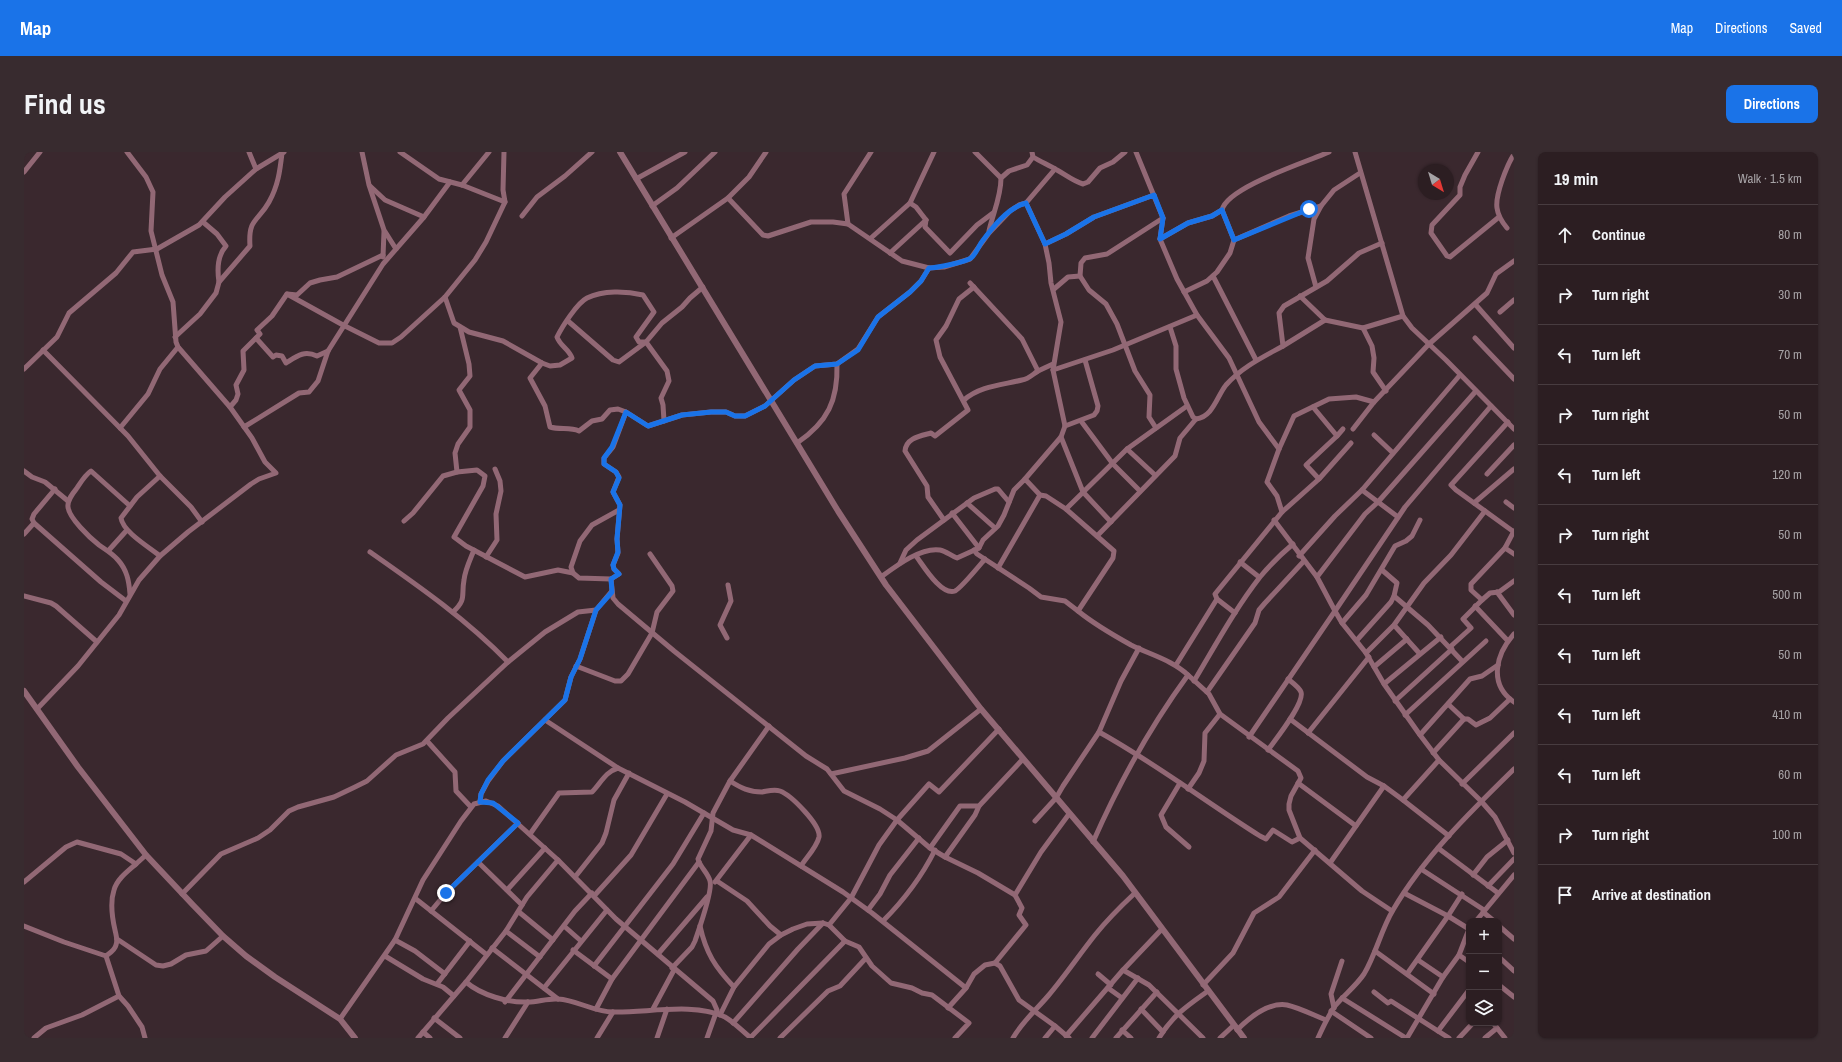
<!DOCTYPE html>
<html lang="en">
<head>
<meta charset="utf-8">
<style>
  :root { --surface:#2c1e22; --page:#382b2f; --text:#f1f3f6; --muted:#a6a2a5; --line:#483c40; --accent:#1a73e8 }
  body { margin:0; font-family:"Archivo Narrow",sans-serif; background:var(--page); color:var(--text) }
  .controls { position:absolute; right:12px; bottom:12px; display:grid; overflow:hidden; border-radius:8px; box-shadow:0 1px 3px #0004 }
  .controls button { width:36px; height:36px; display:grid; place-items:center; padding:0; border:0; border-bottom:1px solid var(--line); background:var(--surface); color:var(--text); font:20px sans-serif }
  .compass { position:absolute; left:1394px; top:12px; width:36px; height:36px; border-radius:50%; background:var(--surface); box-shadow:0 1px 3px #0004; rotate:142deg }
  .stop { position:absolute; width:12px; height:12px; margin:-9px; border:3px solid #1a73e8; border-radius:50%; background:#fff }
  .stop.end { background:#1a73e8; border-color:#fff; box-shadow:0 1px 4px #0008 }
  .list { margin:0; padding:0; list-style:none }
  h2 { display:flex; justify-content:space-between; align-items:center; height:52px; margin:0; padding:0 16px; font-size:17px }
  h2 small { font-size:13px; font-weight:400; color:var(--muted) }
  .list li { display:grid; grid-template-columns:26px 1fr auto; gap:12px; align-items:center; box-sizing:border-box; height:60px; padding:0 16px; border-top:1px solid var(--line) }
  .list b { display:block; font-size:15px; white-space:nowrap }
  .list em { font-size:13px; font-style:normal; color:var(--muted) }
  .icon { flex:none; width:22px; height:22px; fill:none; stroke:currentColor; stroke-width:2; stroke-linecap:round; stroke-linejoin:round }
  .map { position:relative; flex:none; width:1490px; height:886px; overflow:hidden; border-radius:8px }
  header { display:flex; align-items:center; gap:24px; box-sizing:border-box; height:56px; padding:0 20px; background:var(--accent); color:#fff }
  header strong { font-size:19px }
  nav { display:flex; gap:22px; margin-inline-start:auto; font-size:14px }
  .intro { display:flex; align-items:center; justify-content:space-between; box-sizing:border-box; height:96px; padding:0 24px }
  h1 { margin:0; font-size:28px }
  .button { padding:10px 18px; border-radius:8px; background:var(--accent); color:#fff; font-size:14px; font-weight:700 }
  main { display:flex; gap:24px; padding:0 24px }
  aside { flex:1; background:var(--surface); border-radius:8px; box-shadow:0 1px 3px #0004 }
  .map>svg:first-child { display:block }
  .lines { fill:none; stroke-linecap:round; stroke-linejoin:round }
  .minor { stroke:#926875; stroke-width:5 }
  .tertiary { stroke:#926875; stroke-width:6 }
  .route { stroke:#1a73e8; stroke-width:5 }
</style>
</head>
<body>
<header>
<strong>Map</strong>
<nav><a>Map</a><a>Directions</a><a>Saved</a></nav>
</header>
<div class="intro"><h1>Find us</h1><a class="button">Directions</a></div>
<main>
<div class="map">
<svg width="1490" height="886" viewBox="0 0 1490 886">
  <rect width="100%" height="100%" fill="#3a282e"/>
  <g class="lines">
    <g class="minor">
      <polyline points="225,0 232,17"/>
      <polyline points="338,0 345,33 360,78 372,97"/>
      <polyline points="376,0 415,27 438,33 481,50"/>
      <polyline points="951,0 977,26"/>
      <path d="M1008 0 1009 5C1017 10 1025 13 1033 18 1042 23 1049 29 1059 32L1064 30 1076 16 1089 10 1101 0"/>
      <polyline points="1112,0 1139,66 1136,87 1153,127 1173,163 1205,206 1235,270 1255,297"/>
      <polyline points="1331,0 1379,164 1388,176 1422,208 1490,277"/>
      <polyline points="1454,0 1441,23 1436,35 1436,43 1408,73 1407,81 1423,104 1426,105 1475,65"/>
      <polyline points="0,20 16,0"/>
      <polyline points="612,27 661,0"/>
      <polyline points="438,33 465,0"/>
      <polyline points="346,34 361,48 400,65"/>
      <polyline points="704,46 739,83 744,84 787,70 809,70 824,72 878,109 905,116 920,115 946,107 965,81 986,59 995,53 1002,51 1031,17"/>
      <polyline points="886,51 910,0"/>
      <polyline points="628,54 653,36 691,0"/>
      <polyline points="498,64 513,45 541,24 568,0"/>
      <polyline points="902,68 901,75 926,101 953,73 969,61"/>
      <path d="M179 70 193 82 202 94C193 104 193 117 195 130"/>
      <polyline points="824,72 820,42 847,0"/>
      <path d="M1483 76C1478 70 1474 64 1473 56 1471 43 1483 13 1490 2"/>
      <path d="M965 79C969 61 977 45 977 26L985 19 1003 13 1009 5"/>
      <polyline points="647,86 704,46 725,25 742,0"/>
      <polyline points="847,86 886,51 892,55 902,68"/>
      <polyline points="1136,87 1164,71 1188,64 1198,58"/>
      <polyline points="1210,88 1265,64 1297,54"/>
      <polyline points="1021,92 1042,82 1070,65 1130,43"/>
      <polyline points="866,101 902,68"/>
      <polyline points="359,105 360,79"/>
      <polyline points="1189,124 1232,208"/>
      <polyline points="946,131 998,187 1014,219 1029,212"/>
      <polyline points="1292,135 1284,106 1290,67 1297,54 1310,38 1336,21"/>
      <polyline points="1030,137 1044,125 1056,124"/>
      <path d="M1160 140 1183 129 1193 120 1206 101 1210 88 1198 58C1203 35 1283 10 1305 0"/>
      <polyline points="263,142 319,173 355,191 368,191 377,185 421,145 451,108 462,90 481,50 479,38 480,0"/>
      <polyline points="1276,144 1301,168 1339,176 1379,164"/>
      <path d="M421 145 430 171 445 180 479 189 518 211 526 214 536 213 548 206C545 197 536 194 533 185 538 175 553 151 563 146 579 138 602 139 619 143L630 160 612 185 615 190H622L643 219 645 229 637 246 639 253 640 269"/>
      <polyline points="1451,152 1490,196"/>
      <polyline points="1476,160 1490,148"/>
      <polyline points="544,169 589,208 595,210 622,190 638,171 658,155 666,146 679,135"/>
      <polyline points="1146,175 1152,194 1152,217 1160,246 1169,265 1172,267"/>
      <polyline points="1339,176 1348,194 1350,206 1349,220 1362,239"/>
      <path d="M151 185 176 162 192 141 195 130 226 94C224 66 234 70 245 50 254 34 256 19 258 1"/>
      <path d="M232 186 249 205 252 203 258 204 262 211C273 204 280 198 293 204L304 199"/>
      <polyline points="1451,186 1490,227"/>
      <polyline points="1259,194 1301,168"/>
      <polyline points="19,198 104,284 136,324 167,355 178,370"/>
      <path d="M518 211 506 226 521 254 526 275C536 278 546 275 555 279L568 269 578 267 586 258 594 257 602 260 624 274 658 263 687 260H702L711 264H721L741 254 770 228 791 214 813 212 834 197 854 165 886 140 897 129 905 116"/>
      <polyline points="0,217 33,185 45,161 92,121 109,100 133,97 175,73 201,45 232,17 260,0"/>
      <polyline points="1029,218 1089,198 1173,163"/>
      <path d="M940 248C956 234 978 233 998 228 1005 227 1009 222 1014 219"/>
      <polyline points="1467,254 1381,355 1311,459 1318,471 1342,501 1360,532 1396,583 1415,608 1457,649 1471,665 1490,701"/>
      <polyline points="206,255 212,248 214,242 212,233 220,218 219,199 236,182 233,178 248,164 263,142 273,143 286,131 296,128 313,125 359,103"/>
      <polyline points="1289,255 1313,284 1319,277"/>
      <polyline points="1057,269 1089,312 1116,339"/>
      <polyline points="1484,270 1427,333 1432,338 1490,380"/>
      <polyline points="1041,274 1070,263 1073,259 1074,254 1061,208"/>
      <polyline points="220,275 275,241 285,240 294,229 304,199 359,112 400,65 426,30"/>
      <polyline points="96,276 124,242 136,217 154,195"/>
      <polyline points="1132,276 1125,265 1126,243 1111,219 1093,172 1082,152 1065,138 1056,124 1057,111 1061,106 1083,102 1139,66"/>
      <polyline points="1329,277 1350,250 1405,192 1463,141 1472,122 1490,109"/>
      <polyline points="1350,283 1369,301"/>
      <polyline points="1037,285 1059,340 1087,370"/>
      <path d="M773 291C804 270 814 248 813 212"/>
      <polyline points="1103,297 1131,323"/>
      <polyline points="0,319 8,325 21,330 44,349"/>
      <polyline points="433,320 431,301 434,292 446,275 446,258 435,238 446,224 445,212 436,175"/>
      <polyline points="1463,322 1490,293"/>
      <polyline points="1001,327 1037,285 1041,274 1029,218 1037,170 1027,131 1025,111 1021,92 1002,51"/>
      <polyline points="1295,327 1282,313 1313,284"/>
      <polyline points="31,337 10,362 8,367 10,371 77,430 102,449"/>
      <polyline points="1338,338 1354,350 1452,239"/>
      <polyline points="1482,350 1490,356"/>
      <polyline points="943,351 971,376"/>
      <polyline points="1450,351 1490,317"/>
      <path d="M106 354 67 319C61 323 57 330 53 336 49 341 43 348 44 355 45 366 66 386 75 393 82 398 88 401 94 408 103 418 105 429 106 442"/>
      <polyline points="1042,357 1103,297 1163,254"/>
      <polyline points="595,358 568,373 556,389 547,415 549,421 555,426 587,427 595,422 590,417 589,413 594,401 593,387 596,353 589,340 595,325 592,320 580,312 580,306 589,295 602,260"/>
      <polyline points="1258,360 1253,344 1243,330 1255,297 1270,264 1305,247 1332,245 1350,250"/>
      <polyline points="928,361 955,396"/>
      <path d="M920 368 904 345 903 334 881 299C882 286 896 284 907 281L911 284 944 258 916 205 912 188 922 174 935 147 950 135"/>
      <polyline points="380,369 389,361 419,324 433,320 453,318 461,324 459,334 430,385 442,394 501,425 534,418 549,421"/>
      <polyline points="0,382 10,371"/>
      <path d="M1073 384 1151 304 1156 286 1172 267C1189 265 1193 244 1202 233 1218 215 1239 205 1259 194L1255 161 1260 154 1303 129 1335 101 1358 91"/>
      <polyline points="1481,396 1490,402"/>
      <polyline points="85,398 103,378"/>
      <polyline points="950,398 953,402 1005,436 1017,445 1041,449 1054,459"/>
      <path d="M346 400C396 435 442 467 484 510"/>
      <path d="M136 404C125 395 99 380 97 366L113 345 136 324"/>
      <path d="M892 404C899 413 917 444 931 439 937 436 955 414 961 407"/>
      <polyline points="1275,404 1311,364 1338,338 1436,223"/>
      <polyline points="462,405 473,388 472,362 477,339 476,329 471,317"/>
      <polyline points="1216,410 1235,425"/>
      <polyline points="876,411 882,398 893,388 950,346 971,337 974,337 985,350"/>
      <polyline points="974,416 1016,343"/>
      <path d="M857 425C872 414 897 395 916 398 922 399 927 404 933 406L955 396 959 388 974 374 980 363 990 338 1001 327 1016 343 1022 344 1042 357 1090 399 1089 406 1054 459C1070 472 1089 483 1107 493 1127 503 1148 508 1164 523"/>
      <polyline points="1293,425 1341,362 1354,350 1374,365"/>
      <polyline points="587,427 589,446 594,452 650,499 782,604 803,617 820,639 856,657 873,668 906,696 921,705 954,721 991,743"/>
      <polyline points="1473,440 1490,463"/>
      <polyline points="0,444 27,451 32,454 73,490"/>
      <polyline points="1370,444 1404,473 1438,509"/>
      <polyline points="1458,448 1466,441 1475,440 1490,429"/>
      <polyline points="1451,454 1484,489"/>
      <path d="M429 460C443 447 437 444 440 428 441 418 446 408 450 398"/>
      <polyline points="1211,461 1193,447 1191,442 1258,360 1295,327 1327,291"/>
      <polyline points="1318,471 1342,443 1371,394 1382,389 1388,384 1396,368"/>
      <polyline points="1370,473 1396,502"/>
      <path d="M1490 482C1472 502 1464 532 1490 550"/>
      <polyline points="703,486 696,473 707,449 704,433"/>
      <polyline points="1333,488 1367,450 1370,444 1373,431 1358,418"/>
      <polyline points="1426,495 1447,476 1439,467 1458,448 1447,438 1447,432 1481,396 1490,379"/>
      <path d="M1115 496 1097 529 1075 580C1131 611 1182 650 1236 684L1242 687 1249 678 1268 690 1276 686"/>
      <polyline points="1342,501 1370,473 1400,431 1427,403 1461,359"/>
      <polyline points="1152,513 1193,447"/>
      <polyline points="552,514 591,529 597,529 604,522 628,481 633,460 649,439 648,434 626,402"/>
      <polyline points="1350,515 1383,487"/>
      <path d="M1170 529C1191 494 1211 457 1236 425 1246 413 1257 402 1269 392"/>
      <polyline points="1360,532 1417,485"/>
      <polyline points="1183,540 1231,471 1235,458 1241,451 1280,409"/>
      <polyline points="1371,549 1428,497"/>
      <polyline points="1424,552 1440,567 1444,567 1452,573 1466,566 1486,547"/>
      <polyline points="13,557 54,514 95,463 115,428 136,404 164,380 227,332 235,327 252,321 241,310 228,286 206,255 154,195 152,190 149,150 138,123 127,79 129,40 122,25 103,0"/>
      <polyline points="1381,563 1462,489"/>
      <polyline points="1266,567 1343,625 1360,634 1379,648"/>
      <polyline points="521,568 594,616 661,650 709,678 727,683 819,740 848,761 942,836"/>
      <polyline points="1284,581 1345,505"/>
      <polyline points="1396,583 1446,527 1458,524 1474,513"/>
      <polyline points="1225,585 1311,459 1293,425 1250,368"/>
      <polyline points="403,589 431,620 432,639 447,655"/>
      <path d="M1244 598C1251 588 1281 551 1277 540 1275 535 1269 531 1264 527"/>
      <polyline points="1409,601 1440,567"/>
      <polyline points="1415,608 1379,648 1425,684"/>
      <polyline points="807,622 881,606 904,599 957,557"/>
      <path d="M706 629C717 636 725 640 738 640 744 639 750 637 756 639 767 643 797 673 795 685 793 695 782 706 777 714"/>
      <polyline points="1156,631 1137,663 1142,675 1165,695"/>
      <polyline points="1274,631 1332,674"/>
      <polyline points="1438,632 1490,581"/>
      <polyline points="1164,637 1175,621 1180,609 1181,581 1196,562"/>
      <polyline points="456,650 457,642 464,629 479,609 541,548 547,525 556,507 572,458 587,440"/>
      <polyline points="1011,669 1032,646 1039,634 1075,580"/>
      <path d="M506 682 535 641 568 640C577 631 581 620 594 616"/>
      <path d="M1069 690C1095 631 1126 575 1164 523L1185 542 1196 562 1274 619 1277 626 1267 644 1265 652V658L1276 686 1338 739 1368 759"/>
      <polyline points="906,696 936,654 955,654 999,607"/>
      <polyline points="1414,696 1474,741"/>
      <polyline points="921,705 951,663 955,654"/>
      <polyline points="454,710 498,753"/>
      <polyline points="1306,711 1360,634"/>
      <polyline points="1397,717 1460,758"/>
      <polyline points="1449,723 1463,705 1484,688"/>
      <polyline points="551,725 578,691 582,681 590,648 605,621"/>
      <polyline points="693,729 723,749 746,774 757,783"/>
      <polyline points="0,730 42,695 53,690 97,702 112,712 122,703"/>
      <polyline points="691,730 727,683"/>
      <polyline points="1464,734 1490,707"/>
      <polyline points="483,738 521,696"/>
      <polyline points="1380,741 1424,764 1445,777"/>
      <polyline points="158,742 197,702 234,686 246,678 265,659 274,655 310,645 331,635 343,629 372,603 399,592 424,566 484,510 521,480 554,460 572,458"/>
      <polyline points="570,744 607,703 643,642"/>
      <polyline points="392,747 463,803"/>
      <polyline points="844,758 856,742 866,723 895,686"/>
      <polyline points="407,759 422,741 494,671"/>
      <polyline points="495,760 529,788"/>
      <polyline points="1459,760 1470,769"/>
      <path d="M859 769C879 749 898 724 911 698"/>
      <polyline points="1452,769 1490,723"/>
      <polyline points="805,773 827,746 855,693 873,668 905,632 915,640 975,577"/>
      <path d="M0 774 40 790 82 804C86 801 91 798 92 793 94 788 92 783 91 778 88 765 86 750 90 738 93 727 104 719 112 712"/>
      <polyline points="540,774 557,789"/>
      <path d="M676 774C682 801 691 815 710 835"/>
      <polyline points="1475,774 1490,787"/>
      <polyline points="482,779 516,805"/>
      <polyline points="93,787 132,813 139,814 147,812 162,803 182,799 199,784"/>
      <polyline points="371,788 391,799 421,822"/>
      <polyline points="468,796 534,847"/>
      <polyline points="549,798 588,827"/>
      <polyline points="1351,799 1410,842"/>
      <polyline points="634,802 683,745"/>
      <polyline points="1435,803 1445,810"/>
      <polyline points="82,804 95,844 104,854 118,875 121,886"/>
      <polyline points="361,804 399,827 419,835 430,844"/>
      <polyline points="1475,805 1490,819"/>
      <polyline points="1394,808 1419,825"/>
      <polyline points="971,811 976,814 995,848 1031,874"/>
      <polyline points="570,814 649,712 680,661"/>
      <path d="M648 816 668 795 671 789C675 777 689 739 686 729 684 721 676 715 674 707L687 679 689 661 706 629 745 574"/>
      <polyline points="1099,818 1125,833 1179,886"/>
      <polyline points="1074,822 1087,833"/>
      <polyline points="1383,822 1424,764 1438,742"/>
      <path d="M442 830C457 843 484 851 504 850 514 850 524 846 534 847 553 848 570 860 589 860 622 861 670 850 701 865 710 870 718 879 727 886"/>
      <polyline points="413,832 446,789"/>
      <polyline points="1179,833 1209,801 1230,761 1255,745 1291,698"/>
      <polyline points="1475,833 1490,845"/>
      <polyline points="520,836 583,758"/>
      <polyline points="1084,836 1098,846"/>
      <polyline points="1350,840 1364,851 1367,849 1425,886"/>
      <polyline points="1318,846 1382,886"/>
      <polyline points="481,850 551,759 568,741"/>
      <polyline points="924,856 942,836 950,822 961,813 971,811 1002,773 995,763 998,756 991,743 1017,700 1045,662"/>
      <polyline points="1310,856 1307,842 1318,809"/>
      <polyline points="572,857 588,827 675,710"/>
      <polyline points="629,857 650,818"/>
      <polyline points="1117,857 1139,880"/>
      <polyline points="1307,859 1347,886"/>
      <polyline points="696,863 710,835 745,792 757,783 769,777 783,772 799,771 805,773 821,789 835,795 848,814 867,831 888,836 898,841 908,843 945,871 931,886"/>
      <polyline points="410,866 436,886"/>
      <polyline points="316,867 371,788 399,728 437,669 450,652 462,649 474,654 534,708 592,767 689,849 693,858 683,886"/>
      <polyline points="709,871 774,797 799,771"/>
      <polyline points="1473,876 1481,886"/>
      <polyline points="1098,878 1107,886"/>
      <path d="M1213 878C1225 866 1245 850 1263 853 1276 856 1289 863 1302 868"/>
      <polyline points="1414,879 1445,838"/>
      <polyline points="399,880 406,886"/>
      <polyline points="1042,884 1099,818 1138,777"/>
      <polyline points="10,886 22,876 58,863 95,844"/>
      <polyline points="394,886 442,830 482,779 503,745 534,708"/>
      <polyline points="481,886 504,850"/>
      <polyline points="573,886 589,860"/>
      <polyline points="633,886 643,857"/>
      <polyline points="726,886 821,789"/>
      <polyline points="756,886 804,839 816,834 842,806"/>
      <path d="M989 886C998 870 1012 858 1024 844 1041 824 1055 803 1071 783 1083 768 1097 754 1111 741"/>
      <polyline points="1021,886 1031,874 1045,886"/>
      <polyline points="1068,886 1114,826"/>
      <polyline points="1092,886 1133,840"/>
      <path d="M1135 886C1149 863 1163 854 1184 839"/>
      <polyline points="1196,886 1210,873"/>
      <path d="M1294 886C1299 875 1304 864 1311 854 1320 843 1332 834 1340 822 1352 802 1357 778 1369 758 1400 705 1446 660 1490 617"/>
      <polyline points="1383,886 1419,825 1435,803 1445,777"/>
      <polyline points="1435,886 1449,871"/>
      <polyline points="1461,886 1473,876 1469,871"/>
    </g>
    <g class="tertiary">
      <polyline points="596,0 814,359 862,433 957,557 1099,724 1220,886"/>
      <polyline points="0,539 54,615 122,703 169,753 199,784 222,804 251,825 316,867 331,886"/>
    </g>
  </g>
  <g class="lines">
    <path class="route" d="M422 741 494 671 469 651 456 650 457 642 464 628 479 609 541 548 547 525 556 507 572 458 588 440 587 427 595 422 590 417 589 413 594 400 593 387 596 353 589 340 595 326 592 320 580 312V306L588 295 602 260 624 274 658 263 687 260H702L711 264H721L741 254 770 228 791 214 813 212 834 198 854 165 886 140 897 129 905 116C912 116 942 110 947 106 951 103 954 96 957 91 968 76 983 56 1002 51L1021 92 1042 82 1070 65 1130 43 1139 66 1136 87 1164 71 1188 64 1198 58 1210 88 1285 57"/>
  </g>
</svg>
<div class="controls">
<button>+</button>
<button>−</button>
<button><svg class="icon" aria-label="layers" viewBox="0 0 24 24"><path d="M12 4l9 5-9 5-9-5zM3 14l9 5 9-5"/></svg></button>
</div>
<svg class="compass" viewBox="-18 -18 36 36"><path d="M0-13l5 13h-10z" fill="#e53935"/><path d="M0 13l5-13h-10z" fill="#a6a2a5"/></svg>
<div class="stop" style="left:1285px;top:57px"></div>
<div class="stop end" style="left:422px;top:741px"></div>
</div>
<aside>
<h2>19 min<small>Walk · 1.5 km</small></h2>
<ul class="list">
<li><svg class="icon" aria-label="ahead" viewBox="0 0 24 24"><path d="M12 20V5M6 11l6-6 6 6"/></svg><div><b>Continue</b></div><em>80 m</em></li>
<li><svg class="icon" aria-label="right" viewBox="0 0 24 24"><path d="M7 20v-9h11M14 6l5 5-5 5"/></svg><div><b>Turn right</b></div><em>30 m</em></li>
<li><svg class="icon" aria-label="left" viewBox="0 0 24 24"><path d="M17 20v-9H6M10 6l-5 5 5 5"/></svg><div><b>Turn left</b></div><em>70 m</em></li>
<li><svg class="icon" aria-label="right" viewBox="0 0 24 24"><path d="M7 20v-9h11M14 6l5 5-5 5"/></svg><div><b>Turn right</b></div><em>50 m</em></li>
<li><svg class="icon" aria-label="left" viewBox="0 0 24 24"><path d="M17 20v-9H6M10 6l-5 5 5 5"/></svg><div><b>Turn left</b></div><em>120 m</em></li>
<li><svg class="icon" aria-label="right" viewBox="0 0 24 24"><path d="M7 20v-9h11M14 6l5 5-5 5"/></svg><div><b>Turn right</b></div><em>50 m</em></li>
<li><svg class="icon" aria-label="left" viewBox="0 0 24 24"><path d="M17 20v-9H6M10 6l-5 5 5 5"/></svg><div><b>Turn left</b></div><em>500 m</em></li>
<li><svg class="icon" aria-label="left" viewBox="0 0 24 24"><path d="M17 20v-9H6M10 6l-5 5 5 5"/></svg><div><b>Turn left</b></div><em>50 m</em></li>
<li><svg class="icon" aria-label="left" viewBox="0 0 24 24"><path d="M17 20v-9H6M10 6l-5 5 5 5"/></svg><div><b>Turn left</b></div><em>410 m</em></li>
<li><svg class="icon" aria-label="left" viewBox="0 0 24 24"><path d="M17 20v-9H6M10 6l-5 5 5 5"/></svg><div><b>Turn left</b></div><em>60 m</em></li>
<li><svg class="icon" aria-label="right" viewBox="0 0 24 24"><path d="M7 20v-9h11M14 6l5 5-5 5"/></svg><div><b>Turn right</b></div><em>100 m</em></li>
<li><svg class="icon" aria-label="arrive" viewBox="0 0 24 24"><path d="M6 21V4h12l-3 4 3 4H6"/></svg><div><b>Arrive at destination</b></div></li>
</ul>
</aside>
</main>
</body>
</html>
